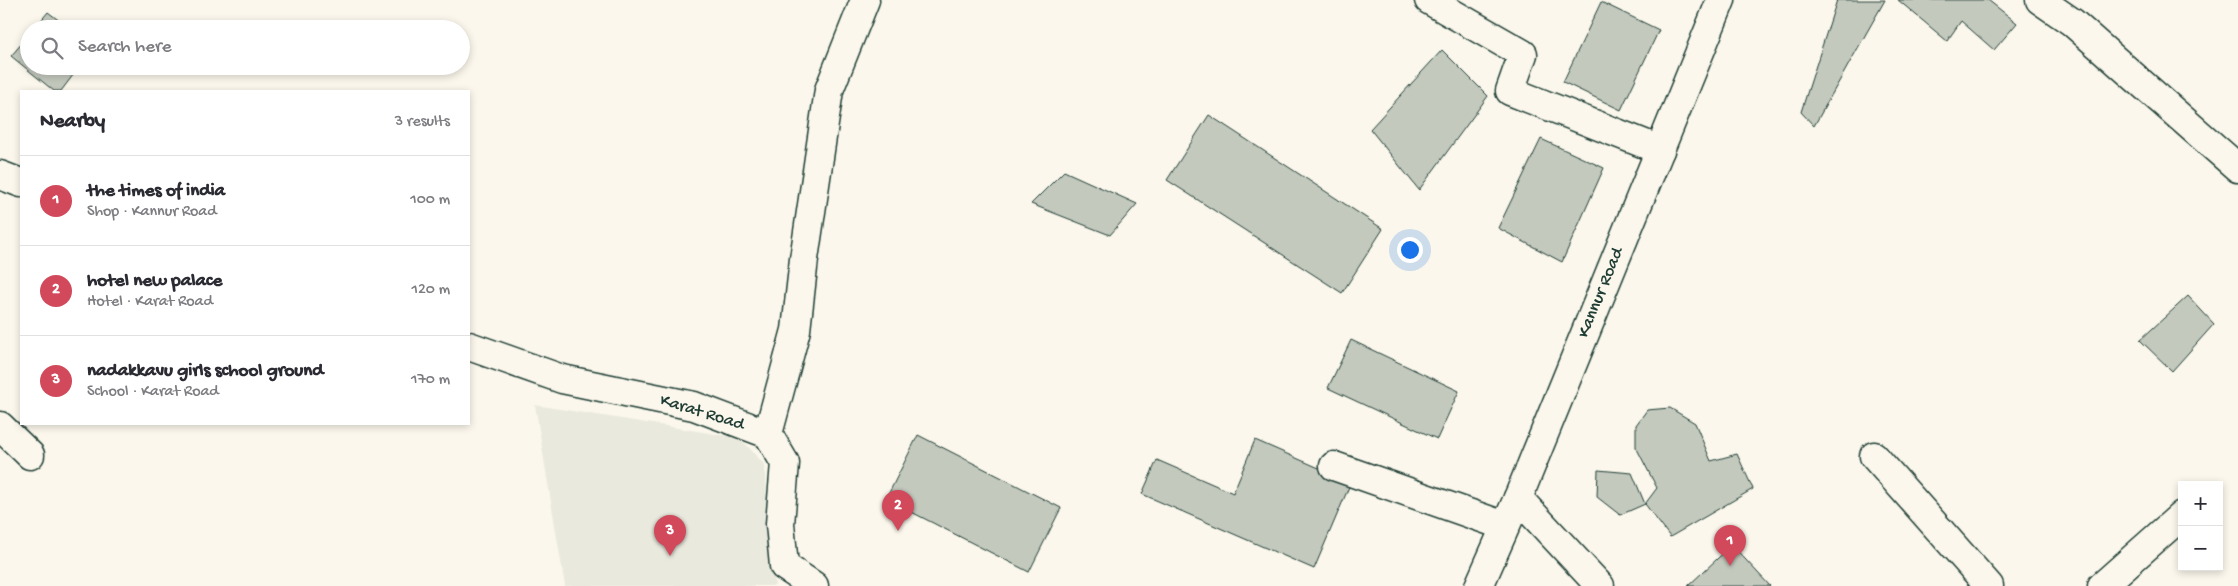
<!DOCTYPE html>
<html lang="en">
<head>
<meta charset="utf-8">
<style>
  :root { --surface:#fff; --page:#f2f2f3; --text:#2b2b33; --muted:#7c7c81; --line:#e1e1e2; --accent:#d1495b }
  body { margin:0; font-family:"Gochi Hand",sans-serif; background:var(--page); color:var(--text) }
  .controls { position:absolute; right:15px; bottom:15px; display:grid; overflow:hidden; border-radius:0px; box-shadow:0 2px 8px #0003 }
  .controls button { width:45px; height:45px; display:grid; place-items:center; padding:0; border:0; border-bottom:1px solid var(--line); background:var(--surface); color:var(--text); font:25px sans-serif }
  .you { position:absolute; left:1409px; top:249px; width:18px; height:18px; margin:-12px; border:4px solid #fff; border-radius:50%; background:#1a73e8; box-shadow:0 0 0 8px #1a73e833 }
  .badge { display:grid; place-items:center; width:32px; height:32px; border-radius:50%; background:var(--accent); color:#fff; font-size:16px; font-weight:700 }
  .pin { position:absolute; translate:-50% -41px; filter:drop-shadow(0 1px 2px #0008) }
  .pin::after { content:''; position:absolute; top:26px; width:18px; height:15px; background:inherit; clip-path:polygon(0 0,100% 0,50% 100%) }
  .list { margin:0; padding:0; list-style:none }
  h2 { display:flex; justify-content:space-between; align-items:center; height:65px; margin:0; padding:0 20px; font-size:21px }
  h2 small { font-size:16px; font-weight:400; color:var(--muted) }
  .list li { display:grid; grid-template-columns:32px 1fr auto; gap:15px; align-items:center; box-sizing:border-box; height:90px; padding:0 20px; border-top:1px solid var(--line) }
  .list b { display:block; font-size:19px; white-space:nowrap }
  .list p { margin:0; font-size:16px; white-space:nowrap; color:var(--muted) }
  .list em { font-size:16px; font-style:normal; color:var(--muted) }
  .icon { flex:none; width:28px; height:28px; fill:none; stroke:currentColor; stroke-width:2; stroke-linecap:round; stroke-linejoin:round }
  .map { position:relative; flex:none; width:2238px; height:586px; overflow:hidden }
  .search { position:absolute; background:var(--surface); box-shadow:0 2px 8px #0003; left:20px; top:20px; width:450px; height:55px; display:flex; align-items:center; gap:12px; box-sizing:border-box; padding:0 18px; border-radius:28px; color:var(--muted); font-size:19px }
  .panel { position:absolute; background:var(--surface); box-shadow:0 2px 8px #0003; left:20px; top:90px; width:450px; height:335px; border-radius:0px }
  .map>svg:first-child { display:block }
  .built { fill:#eae9de }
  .building { fill:#c4c9be; stroke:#1f3d34 }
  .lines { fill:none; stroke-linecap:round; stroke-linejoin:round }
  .minor-casing { stroke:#1f3d34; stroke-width:31 }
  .major-casing { stroke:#1f3d34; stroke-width:31 }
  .minor { stroke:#fbf7ec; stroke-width:28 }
  .major { stroke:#fbf7ec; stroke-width:28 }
  .labels { text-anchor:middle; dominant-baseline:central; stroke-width:4; stroke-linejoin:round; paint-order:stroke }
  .street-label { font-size:18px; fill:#1f3d34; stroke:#fbf7ec }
</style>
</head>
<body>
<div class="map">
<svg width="2238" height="586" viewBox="0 0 2238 586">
  <rect width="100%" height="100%" fill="#fbf7ec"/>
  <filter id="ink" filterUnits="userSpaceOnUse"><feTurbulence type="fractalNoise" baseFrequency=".02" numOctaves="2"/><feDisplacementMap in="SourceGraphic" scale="10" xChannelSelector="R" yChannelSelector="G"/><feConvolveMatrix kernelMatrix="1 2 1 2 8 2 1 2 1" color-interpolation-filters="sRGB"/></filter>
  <g filter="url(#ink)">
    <polygon class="built" points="535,405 740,438 764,464 775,586 565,586"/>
    <g class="building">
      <polygon points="1837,0 1885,0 1814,126 1801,112"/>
      <polygon points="1898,0 1988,0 2017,23 1994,50 1961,21 1947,41"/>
      <polygon points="1601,2 1659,30 1621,110 1563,82"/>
      <polygon points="48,12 70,29 34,29"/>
      <polygon points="29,35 29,66 80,66 61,91 54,91 11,56"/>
      <polygon points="1442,50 1488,96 1419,190 1370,129"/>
      <polygon points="1209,115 1383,229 1342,293 1167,180"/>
      <polygon points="1541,139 1604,168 1562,262 1498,228"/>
      <polygon points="1064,171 1137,204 1110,235 1031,204"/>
      <polygon points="2188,296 2214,324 2172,371 2140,340"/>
      <polygon points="1351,340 1459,391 1437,439 1328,388"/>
      <polygon points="1670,408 1695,423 1711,461 1737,454 1753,489 1670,537 1645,504 1657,488 1636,447 1636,425 1647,410"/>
      <polygon points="918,435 1061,508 1029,572 886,499"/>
      <polygon points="1255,440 1351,482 1314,569 1142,494 1157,460 1233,493"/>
      <polygon points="1598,470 1632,473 1645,504 1620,515 1597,497"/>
      <polygon points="1732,545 1770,586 1688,586"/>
    </g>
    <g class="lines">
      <defs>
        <g id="minor">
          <polyline points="1429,0 1523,54 1510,91 1660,150"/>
          <polyline points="2040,0 2072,22 2238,168"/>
          <polyline points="0,175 21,183"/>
          <polyline points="469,346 562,379 694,406 768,434 785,463 780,524 784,566 814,586"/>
          <polyline points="0,426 30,455"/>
          <polyline points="768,434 796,330 804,259 829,90 865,0"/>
          <polyline points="1874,456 1989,586"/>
          <polyline points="1334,466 1505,526"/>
          <polyline points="2102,586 2182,515"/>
        </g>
        <g id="major">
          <polyline points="1518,498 1600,586"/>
          <polyline points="1479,586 1518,498 1721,0"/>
        </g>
      </defs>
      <use href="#minor" class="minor-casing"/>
      <use href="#major" class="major-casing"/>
      <use href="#minor" class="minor"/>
      <use href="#major" class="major"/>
    </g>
  </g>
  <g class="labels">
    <g class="street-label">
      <text transform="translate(1601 293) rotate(-68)">Kannur Road</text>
      <text transform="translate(702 413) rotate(17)">Karat Road</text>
    </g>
  </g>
</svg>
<div class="controls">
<button>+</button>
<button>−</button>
</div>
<div class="you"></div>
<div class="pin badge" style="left:1730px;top:566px">1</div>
<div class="pin badge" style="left:898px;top:531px">2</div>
<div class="pin badge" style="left:670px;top:556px">3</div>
<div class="search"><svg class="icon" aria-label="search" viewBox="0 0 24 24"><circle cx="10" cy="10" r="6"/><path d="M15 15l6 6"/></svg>Search here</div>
<section class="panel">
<h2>Nearby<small>3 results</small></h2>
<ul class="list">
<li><span class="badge">1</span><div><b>the times of india</b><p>Shop · Kannur Road</p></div><em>100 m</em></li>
<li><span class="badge">2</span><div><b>hotel new palace</b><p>Hotel · Karat Road</p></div><em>120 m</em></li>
<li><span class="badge">3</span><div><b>nadakkavu girls school ground</b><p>School · Karat Road</p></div><em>170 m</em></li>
</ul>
</section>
</div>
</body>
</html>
